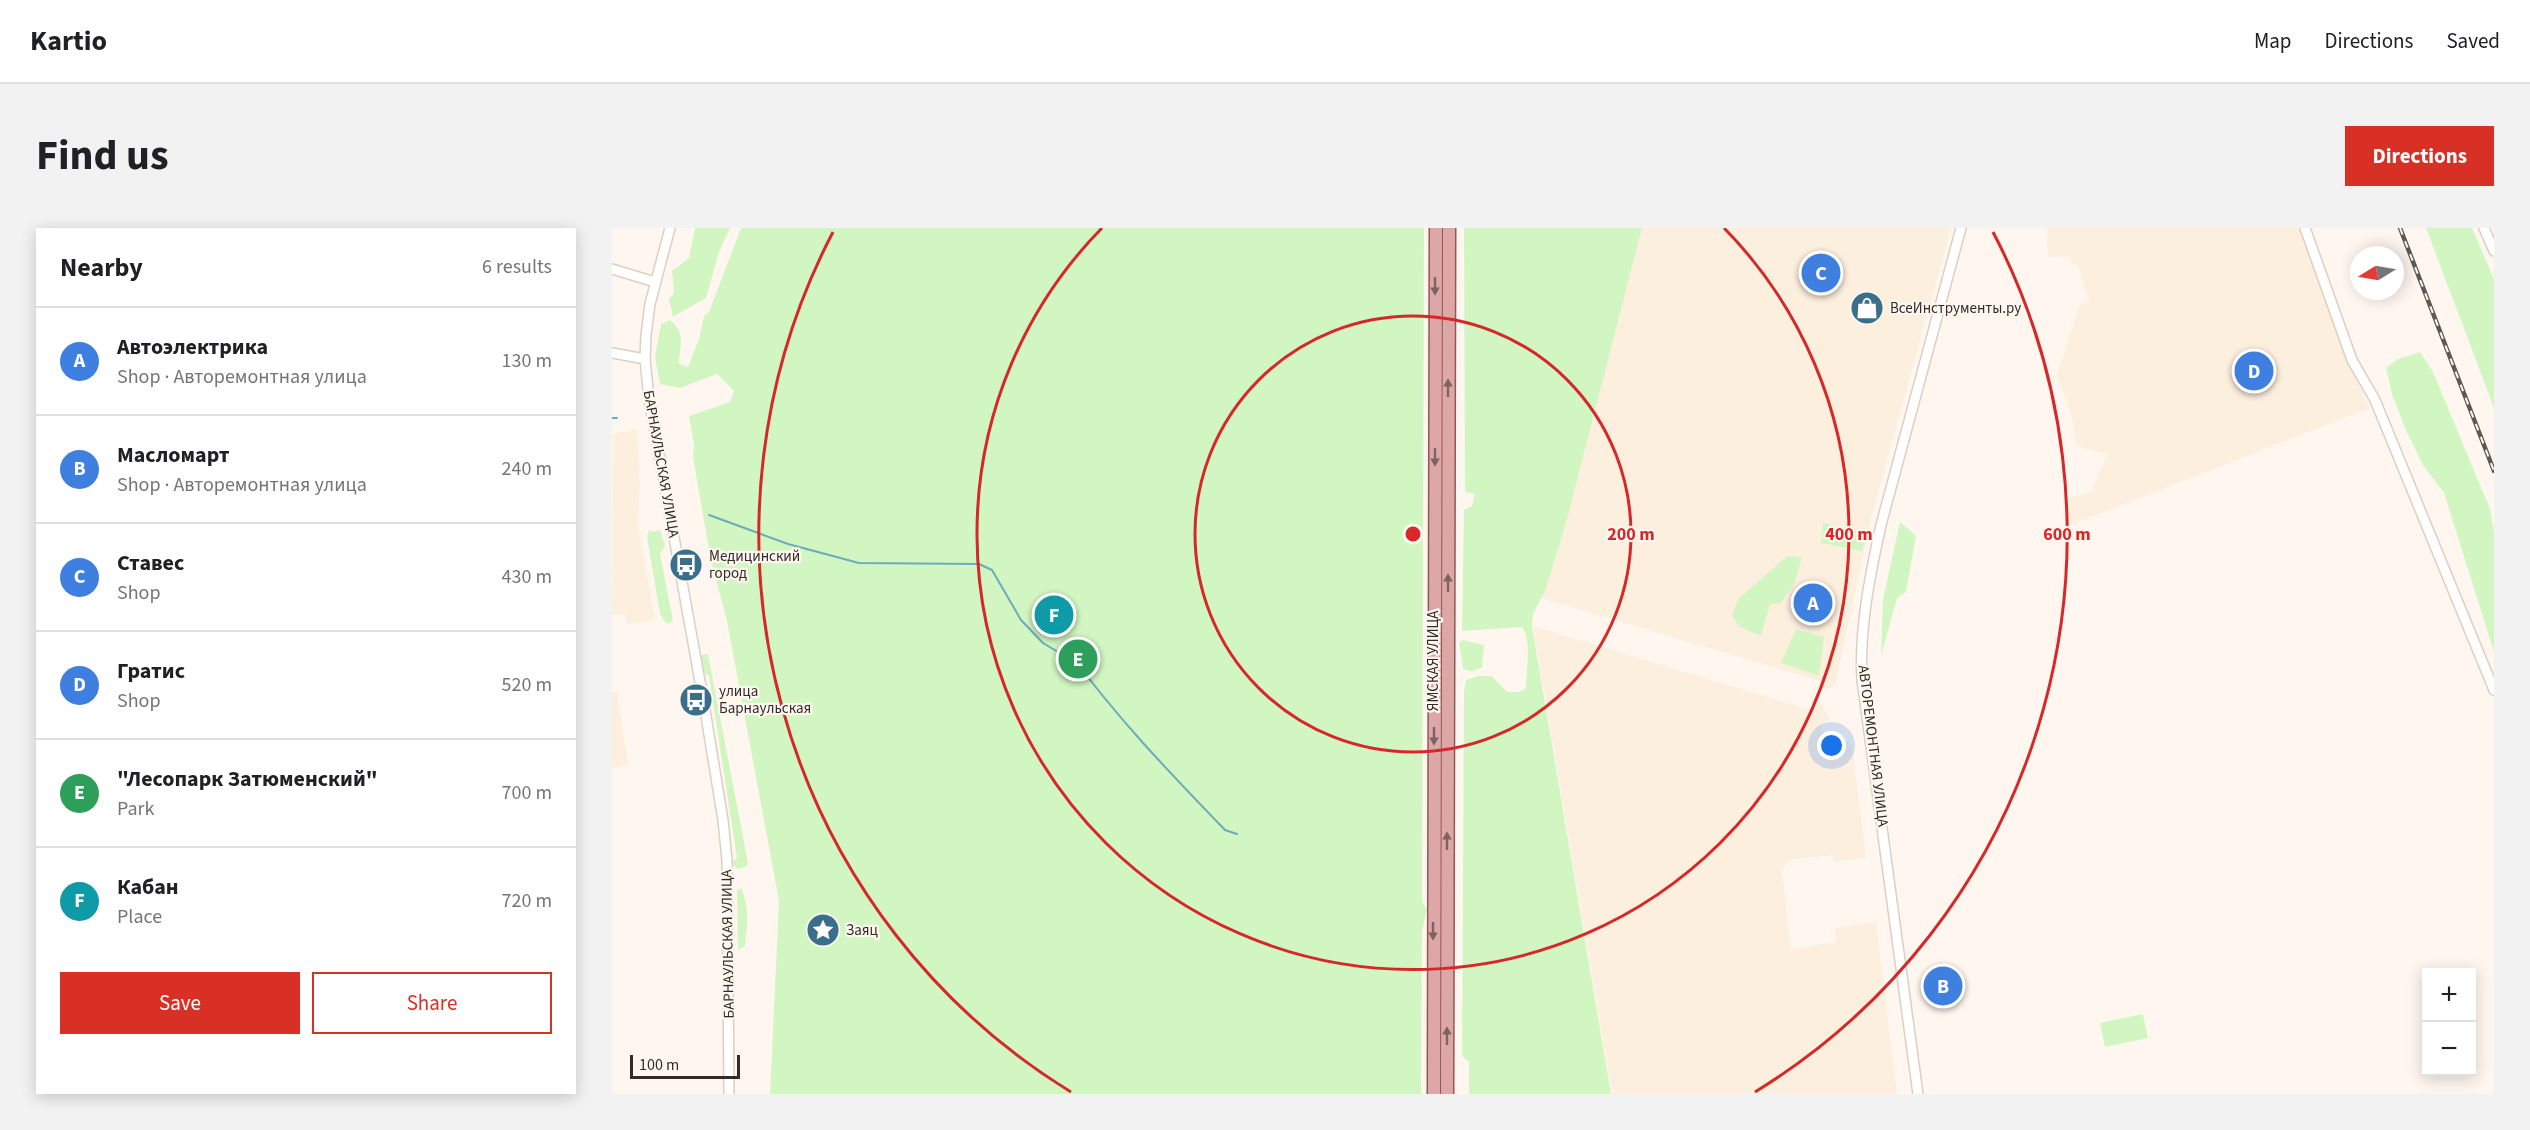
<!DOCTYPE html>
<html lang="en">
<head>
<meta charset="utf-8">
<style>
  :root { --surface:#fff; --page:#f2f2f2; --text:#202124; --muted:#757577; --line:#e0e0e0; --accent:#d93025 }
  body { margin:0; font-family:"Source Sans 3",sans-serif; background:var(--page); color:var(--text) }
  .controls { position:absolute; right:18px; bottom:18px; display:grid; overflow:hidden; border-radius:0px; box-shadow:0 3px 15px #0003 }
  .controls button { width:54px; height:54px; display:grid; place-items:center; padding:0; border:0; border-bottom:2px solid var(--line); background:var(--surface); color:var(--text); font:30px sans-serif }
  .compass { position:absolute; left:1738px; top:18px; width:54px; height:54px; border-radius:50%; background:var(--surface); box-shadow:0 3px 15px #0003; rotate:259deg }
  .scale { position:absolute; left:18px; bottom:15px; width:110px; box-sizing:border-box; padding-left:6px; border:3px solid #312c27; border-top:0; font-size:16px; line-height:21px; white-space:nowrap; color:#312c27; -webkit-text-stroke:4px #fff7ef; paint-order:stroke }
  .you { position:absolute; left:1220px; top:518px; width:21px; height:21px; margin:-15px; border:4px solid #fff; border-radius:50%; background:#1a73e8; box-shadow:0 0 0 9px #1a73e833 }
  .badge { display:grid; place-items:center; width:39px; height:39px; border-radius:50%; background:var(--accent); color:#fff; font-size:20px; font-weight:700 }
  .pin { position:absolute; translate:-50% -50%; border:3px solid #fff; box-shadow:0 2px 6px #0006 }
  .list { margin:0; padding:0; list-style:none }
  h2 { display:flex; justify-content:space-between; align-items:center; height:78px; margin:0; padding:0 24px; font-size:26px }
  h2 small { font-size:20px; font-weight:400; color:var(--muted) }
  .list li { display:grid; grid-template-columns:39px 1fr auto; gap:18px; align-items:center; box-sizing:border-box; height:108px; padding:0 24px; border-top:2px solid var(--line) }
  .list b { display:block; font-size:22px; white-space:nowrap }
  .list p { margin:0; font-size:20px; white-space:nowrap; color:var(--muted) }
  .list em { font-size:20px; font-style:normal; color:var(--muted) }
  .actions { display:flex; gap:12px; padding:18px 24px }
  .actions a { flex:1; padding:14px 0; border:2px solid var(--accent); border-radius:0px; text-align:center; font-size:21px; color:var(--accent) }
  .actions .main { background:var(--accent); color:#fff }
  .map { position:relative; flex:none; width:1882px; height:866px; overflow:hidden; border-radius:0px }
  header { display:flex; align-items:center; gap:36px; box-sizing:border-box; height:84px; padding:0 30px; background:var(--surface); border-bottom:2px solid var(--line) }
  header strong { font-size:28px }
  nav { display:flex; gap:33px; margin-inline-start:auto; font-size:21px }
  .intro { display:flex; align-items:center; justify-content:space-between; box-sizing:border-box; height:144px; padding:0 36px }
  h1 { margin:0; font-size:42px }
  .button { padding:15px 27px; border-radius:0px; background:var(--accent); color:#fff; font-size:21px; font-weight:700 }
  main { display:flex; gap:36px; padding:0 36px }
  aside { flex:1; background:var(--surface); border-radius:0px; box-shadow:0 3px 15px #0003 }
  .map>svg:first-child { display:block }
  .built { fill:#fdefde }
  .green { fill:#d2f6c1 }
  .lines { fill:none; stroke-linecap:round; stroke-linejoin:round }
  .stream { stroke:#6cabbc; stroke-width:2 }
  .minor-casing { stroke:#dbcfc1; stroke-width:12 }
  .major-casing { stroke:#935654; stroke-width:15 }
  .minor { stroke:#fff; stroke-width:9 }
  .major { stroke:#dea7a7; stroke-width:12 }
  .rail-casing { stroke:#5e5852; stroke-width:4.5 }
  .rail { stroke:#fff7ef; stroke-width:2; stroke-dasharray:7; stroke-linecap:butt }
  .oneway { fill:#7f6361 }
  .ring { fill:none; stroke:#d62828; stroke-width:3 }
  .labels { text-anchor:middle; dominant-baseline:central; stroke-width:4.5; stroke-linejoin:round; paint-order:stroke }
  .poi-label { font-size:15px; fill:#312c27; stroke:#fff7ef; text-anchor:start }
  .street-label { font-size:15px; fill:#312c27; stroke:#fff7ef }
  .centre { fill:#d62828; stroke:#fff7ef; stroke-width:3 }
  .ring-label { font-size:18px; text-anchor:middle; font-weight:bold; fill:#d62828; stroke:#fff7ef; stroke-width:4.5; stroke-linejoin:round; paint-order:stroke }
</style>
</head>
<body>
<header>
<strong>Kartio</strong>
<nav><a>Map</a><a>Directions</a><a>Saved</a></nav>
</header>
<div class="intro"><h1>Find us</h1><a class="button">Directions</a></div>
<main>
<aside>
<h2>Nearby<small>6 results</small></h2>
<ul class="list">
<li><span class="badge" style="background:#3f7fe0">A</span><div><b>Автоэлектрика</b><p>Shop · Авторемонтная улица</p></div><em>130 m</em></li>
<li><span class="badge" style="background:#3f7fe0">B</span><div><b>Масломарт</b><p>Shop · Авторемонтная улица</p></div><em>240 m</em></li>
<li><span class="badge" style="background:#3f7fe0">C</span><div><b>Ставес</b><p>Shop</p></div><em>430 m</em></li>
<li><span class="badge" style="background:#3f7fe0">D</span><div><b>Гратис</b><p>Shop</p></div><em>520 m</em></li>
<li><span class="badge" style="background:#2e9e5b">E</span><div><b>&quot;Лесопарк Затюменский&quot;</b><p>Park</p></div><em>700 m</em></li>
<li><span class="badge" style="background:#0f9aa8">F</span><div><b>Кабан</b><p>Place</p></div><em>720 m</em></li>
</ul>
<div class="actions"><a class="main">Save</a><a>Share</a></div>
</aside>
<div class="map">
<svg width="1882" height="866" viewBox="0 0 1882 866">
  <rect width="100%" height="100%" fill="#fff7ef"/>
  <g class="built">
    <polygon points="1030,0 1339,0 1259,291 1223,458 1214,462 1207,459 1208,453 929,370 954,295"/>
    <polygon points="1435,0 1691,0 1744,152 1758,180 1456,298 1455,270 1479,264 1495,226 1464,218 1460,189 1445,147 1468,77 1477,74 1466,36 1460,37 1458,28 1436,29"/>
    <polygon points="25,201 28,259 26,297 43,392 15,396 13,386 0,387 1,206"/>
    <polygon points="921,398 1195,481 1203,476 1205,468 1218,491 1208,497 1213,507 1233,512 1240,517 1254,630 1222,633 1220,627 1178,632 1170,642 1179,721 1225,714 1223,700 1264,694 1285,866 1000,866"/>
    <polygon points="5,463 16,537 0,540 0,464"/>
  </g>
  <g class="green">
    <polygon points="83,0 118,0 107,24 94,70 61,89 57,71 62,65 60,43 77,30"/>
    <path d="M129 0H812L810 674 815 681 810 703 809 866H158L167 673 115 393 99 333 81 229 82 217 77 188 118 174 122 163 105 146 68 160 48 156 43 129 49 96 58 92C75 105 67 119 67 136L76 139 87 111 92 88 97 84Z"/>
    <path d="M852 0H1030L954 295 933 363 921 386 920 398 999 866H857V834L850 828 852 463 854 452 866 448H880L895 464H907L914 460C914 443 920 412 910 399L850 403 852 282 860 278 863 266 853 264Z"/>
    <polygon points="1814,0 1860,0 1882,51 1882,180"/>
    <polygon points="1808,124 1821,144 1878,281 1882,303 1882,424 1832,265 1811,237 1793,200 1780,166 1774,140 1786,131"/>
    <polygon points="1288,294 1304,308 1294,364 1285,370 1269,428 1271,371"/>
    <polygon points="1211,295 1254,305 1250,323 1209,315"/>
    <polygon points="37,302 42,304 48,302 53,318 48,326 61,393 57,396 53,394 48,386 35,309"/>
    <polygon points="1175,328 1190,329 1183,354 1169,375 1158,376 1149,408 1128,399 1120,388 1126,371"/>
    <polygon points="1184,401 1212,409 1207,448 1169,435"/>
    <path d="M851 412 872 417 870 439C862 444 859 444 851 441L847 414Z"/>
    <polygon points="96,426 136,635 135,638 126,641 119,635 125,630 97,448 91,444 88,433 90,427"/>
    <path d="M129 660C138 679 135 698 133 718L126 722 125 662Z"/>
    <polygon points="1531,786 1536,810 1493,819 1488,795"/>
  </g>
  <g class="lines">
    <g class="stream">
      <polyline points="0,190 5,190"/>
      <path d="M97 287 176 316 247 335 367 336 380 342 409 392 431 415 446 424H457C504 489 558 545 613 602L625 606"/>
    </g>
    <defs>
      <g id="minor">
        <polyline points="58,0 38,76 34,107 33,131 37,171 91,470 111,592 115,632 117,866"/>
        <polyline points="1693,0 1740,132 1763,172 1882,462"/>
        <polyline points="1872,0 1882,23"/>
        <polyline points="0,41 43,54"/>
        <polyline points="0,125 33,131"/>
        <path d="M1306 866 1250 452C1247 401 1258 347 1269 297L1349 0"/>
      </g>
      <g id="major">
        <polyline points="822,866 824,0"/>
        <polyline points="835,866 837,0"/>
      </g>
    </defs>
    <use href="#minor" class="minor-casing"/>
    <use href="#major" class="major-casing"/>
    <use href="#minor" class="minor"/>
    <use href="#major" class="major"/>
    <defs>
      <polyline id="rail" points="1788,0 1882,243"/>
    </defs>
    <use href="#rail" class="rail-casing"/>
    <use href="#rail" class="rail"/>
  </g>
  <defs><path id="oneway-solid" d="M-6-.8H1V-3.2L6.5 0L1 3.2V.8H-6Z" transform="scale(1.5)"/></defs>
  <g class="oneway">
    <use href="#oneway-solid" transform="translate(823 58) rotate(90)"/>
    <use href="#oneway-solid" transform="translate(836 160) rotate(-90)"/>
    <use href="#oneway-solid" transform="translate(823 229) rotate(90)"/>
    <use href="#oneway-solid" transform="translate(836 355) rotate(-90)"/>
    <use href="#oneway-solid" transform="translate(822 508) rotate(90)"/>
    <use href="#oneway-solid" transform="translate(835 613) rotate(-90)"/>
    <use href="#oneway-solid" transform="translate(821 703) rotate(90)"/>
    <use href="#oneway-solid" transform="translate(835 808) rotate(-90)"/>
  </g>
  <g class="ring">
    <circle cx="801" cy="306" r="218"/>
    <path d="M1112 0A436 436 0 1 1 490 0"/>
    <path d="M459 864A654 654 0 0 1 221 4M1381 4A654 654 0 0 1 1143 864"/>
  </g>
  <defs>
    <symbol id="shop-disc" viewBox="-11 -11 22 22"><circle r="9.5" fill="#396f8a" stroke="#fff7ef"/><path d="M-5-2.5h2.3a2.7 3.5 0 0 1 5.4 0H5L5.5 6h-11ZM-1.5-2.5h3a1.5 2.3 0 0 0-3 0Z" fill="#fff"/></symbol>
    <symbol id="bus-disc" viewBox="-11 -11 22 22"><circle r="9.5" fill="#396f8a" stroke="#fff7ef"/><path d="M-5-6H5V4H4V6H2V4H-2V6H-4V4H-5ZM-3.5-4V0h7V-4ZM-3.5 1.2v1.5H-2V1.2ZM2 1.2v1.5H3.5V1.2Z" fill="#fff"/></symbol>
    <symbol id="sight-disc" viewBox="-11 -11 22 22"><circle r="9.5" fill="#396f8a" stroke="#fff7ef"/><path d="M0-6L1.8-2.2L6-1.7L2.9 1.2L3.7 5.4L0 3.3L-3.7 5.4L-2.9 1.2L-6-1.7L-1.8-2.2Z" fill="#fff"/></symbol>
  </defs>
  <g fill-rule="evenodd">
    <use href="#shop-disc" x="1236" y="61" width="38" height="38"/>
    <use href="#bus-disc" x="55" y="318" width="38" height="38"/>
    <use href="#bus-disc" x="65" y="453" width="38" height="38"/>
    <use href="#sight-disc" x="192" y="683" width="38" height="38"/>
  </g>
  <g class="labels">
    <g class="poi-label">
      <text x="1278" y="80">ВсеИнструменты.ру</text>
      <text x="97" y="328">Медицинский<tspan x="97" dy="17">город</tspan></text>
      <text x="107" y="463">улица<tspan x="107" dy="17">Барнаульская</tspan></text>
      <text x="234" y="702">Заяц</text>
    </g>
    <g class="street-label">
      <text transform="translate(49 236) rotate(80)">БАРНАУЛЬСКАЯ УЛИЦА</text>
      <text transform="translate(821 433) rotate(-90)">ЯМСКАЯ УЛИЦА</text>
      <text transform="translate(1261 518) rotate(83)">АВТОРЕМОНТНАЯ УЛИЦА</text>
      <text transform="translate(116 716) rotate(-91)">БАРНАУЛЬСКАЯ УЛИЦА</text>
    </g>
  </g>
  <circle cx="801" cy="306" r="9" class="centre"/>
  <g class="ring-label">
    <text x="1019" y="312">200 m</text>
    <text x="1237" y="312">400 m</text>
    <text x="1455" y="312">600 m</text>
  </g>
</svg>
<div class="controls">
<button>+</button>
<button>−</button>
</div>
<svg class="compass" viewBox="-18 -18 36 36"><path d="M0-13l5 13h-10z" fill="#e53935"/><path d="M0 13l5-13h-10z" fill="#757577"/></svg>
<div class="scale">100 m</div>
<div class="you"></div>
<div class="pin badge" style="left:1201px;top:375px;background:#3f7fe0">A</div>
<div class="pin badge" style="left:1331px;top:758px;background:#3f7fe0">B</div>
<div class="pin badge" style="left:1209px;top:45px;background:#3f7fe0">C</div>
<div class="pin badge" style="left:1642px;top:143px;background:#3f7fe0">D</div>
<div class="pin badge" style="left:466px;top:431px;background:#2e9e5b">E</div>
<div class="pin badge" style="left:442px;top:387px;background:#0f9aa8">F</div>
</div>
</main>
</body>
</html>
